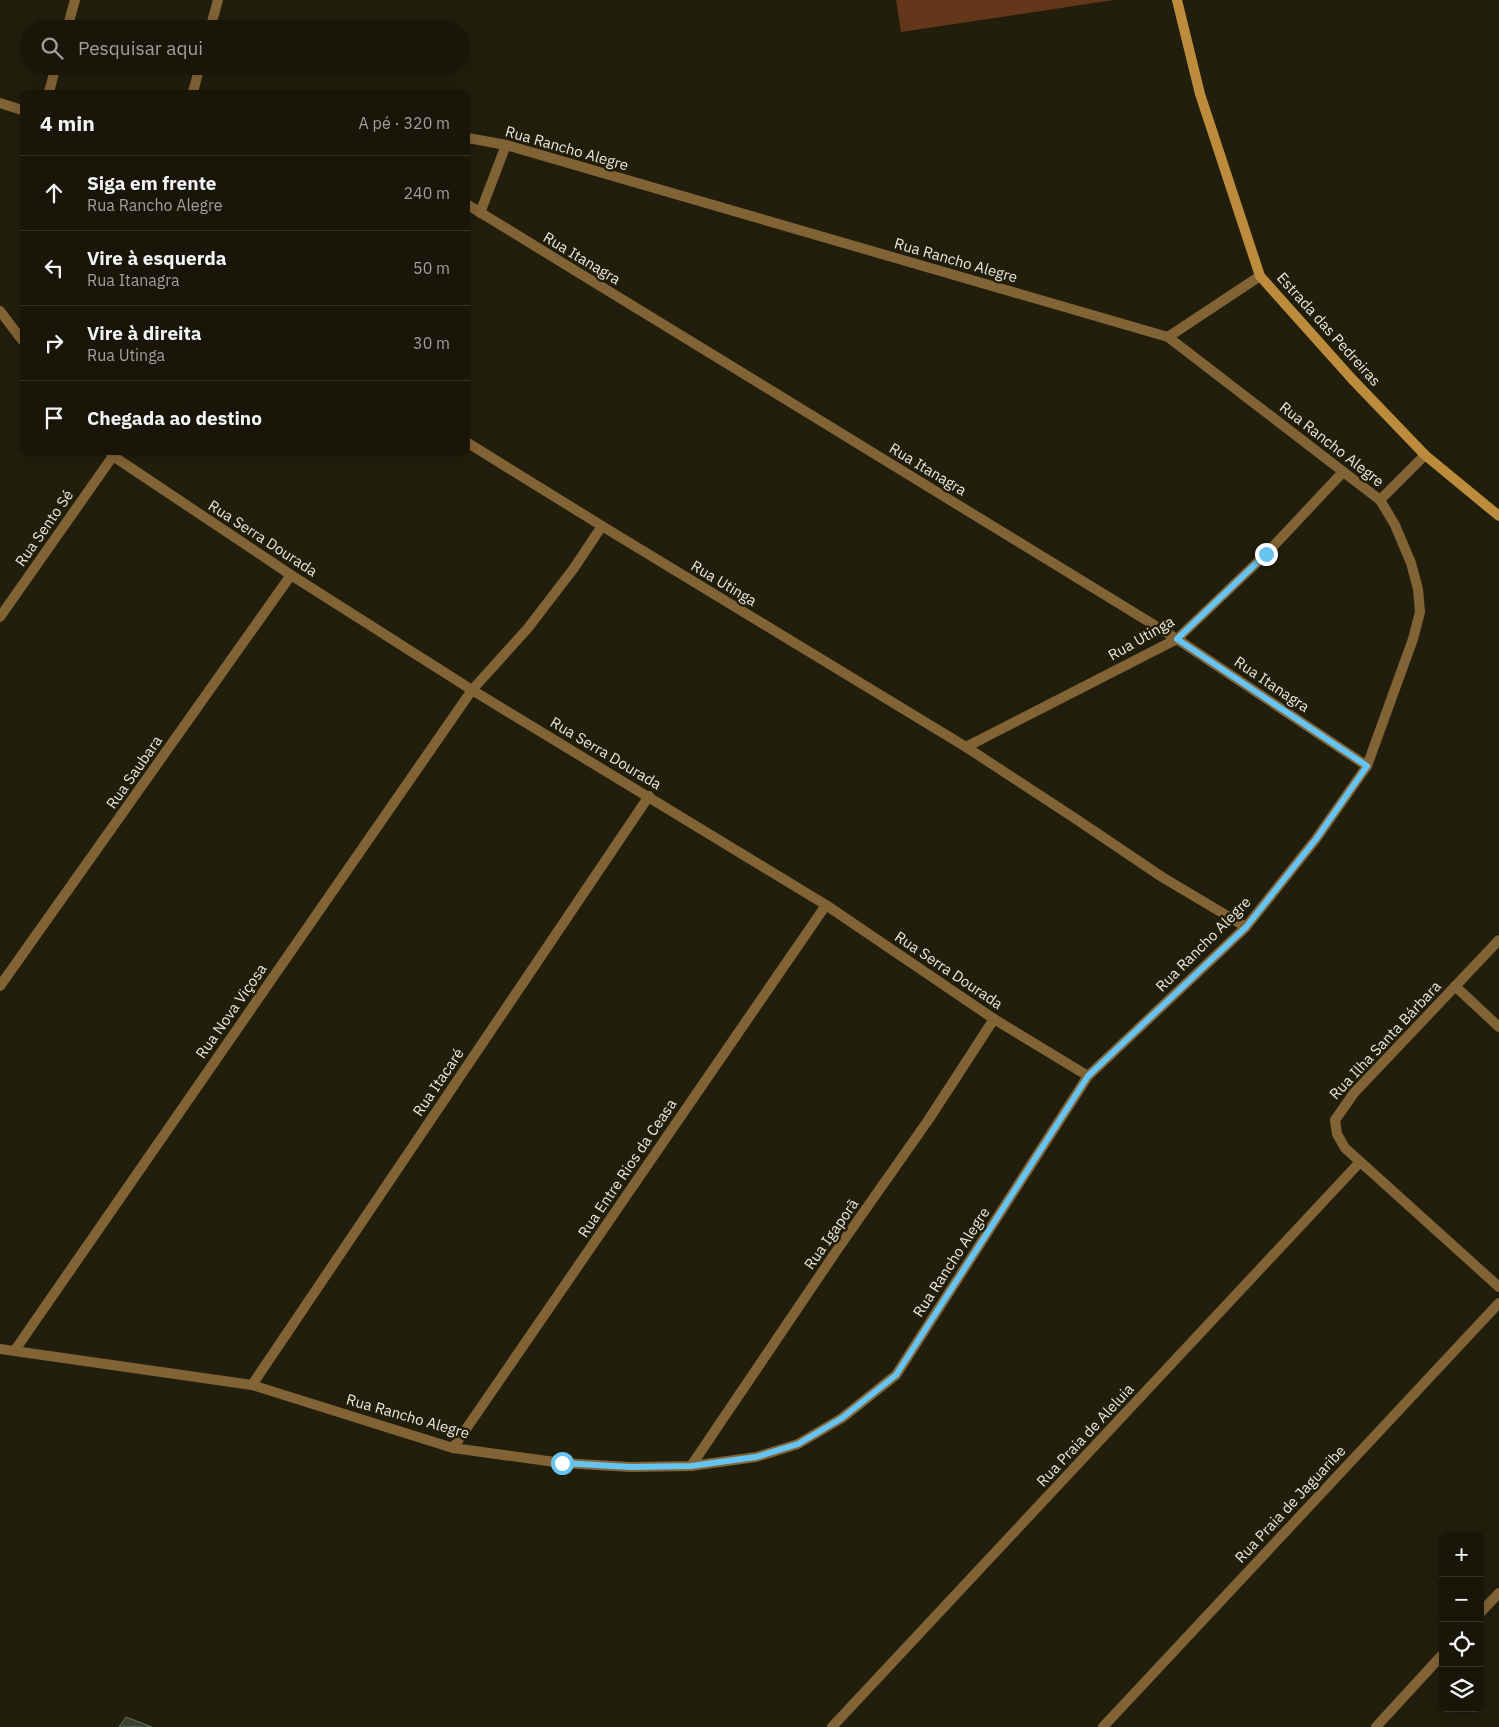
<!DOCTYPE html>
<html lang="pt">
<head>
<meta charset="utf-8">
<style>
  :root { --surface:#191609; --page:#221f12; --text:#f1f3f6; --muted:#9f9f9c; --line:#37352a }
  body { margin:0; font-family:"IBM Plex Sans",sans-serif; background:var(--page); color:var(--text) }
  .controls { position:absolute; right:15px; bottom:15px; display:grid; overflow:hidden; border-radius:8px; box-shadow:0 2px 12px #0003 }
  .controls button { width:45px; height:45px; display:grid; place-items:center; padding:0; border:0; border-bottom:1px solid var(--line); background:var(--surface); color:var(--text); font:25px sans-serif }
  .stop { position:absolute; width:15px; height:15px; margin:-11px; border:4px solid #67c4f0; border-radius:50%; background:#fff }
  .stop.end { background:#67c4f0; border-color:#fff; box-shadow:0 1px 5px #0008 }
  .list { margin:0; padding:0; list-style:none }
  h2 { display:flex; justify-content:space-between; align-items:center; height:65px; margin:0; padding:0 20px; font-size:21px }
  h2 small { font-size:16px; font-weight:400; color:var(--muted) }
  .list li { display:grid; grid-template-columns:32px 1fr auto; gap:15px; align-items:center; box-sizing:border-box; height:75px; padding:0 20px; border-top:1px solid var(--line) }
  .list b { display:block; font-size:19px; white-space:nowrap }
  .list p { margin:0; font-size:16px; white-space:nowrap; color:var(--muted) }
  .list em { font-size:16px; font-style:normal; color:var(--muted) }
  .icon { flex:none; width:28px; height:28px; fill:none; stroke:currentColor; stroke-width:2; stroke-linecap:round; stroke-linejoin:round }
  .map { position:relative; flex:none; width:1499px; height:1727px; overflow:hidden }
  .search { position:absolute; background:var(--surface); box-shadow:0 2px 12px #0003; left:20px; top:20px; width:450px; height:55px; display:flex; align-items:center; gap:12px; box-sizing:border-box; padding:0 18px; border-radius:28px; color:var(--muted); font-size:19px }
  .panel { position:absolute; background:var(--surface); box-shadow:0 2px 12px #0003; left:20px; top:90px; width:450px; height:365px; border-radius:8px }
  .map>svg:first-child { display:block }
  .green { fill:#65371a }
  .building { fill:#39412f; stroke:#666f5c }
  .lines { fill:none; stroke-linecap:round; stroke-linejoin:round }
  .street { stroke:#826335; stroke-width:10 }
  .secondary { stroke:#bc8b3c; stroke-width:10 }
  .route { stroke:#67c4f0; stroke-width:6 }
  .labels { text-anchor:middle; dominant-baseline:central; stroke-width:5; stroke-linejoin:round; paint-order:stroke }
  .street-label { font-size:15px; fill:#e9e8dc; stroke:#211e0c }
</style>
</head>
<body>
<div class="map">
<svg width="1499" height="1727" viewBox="0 0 1499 1727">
  <rect width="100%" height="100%" fill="#211e0c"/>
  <polygon class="green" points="896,0 1114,0 901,32"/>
  <polygon class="building" points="126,1717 152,1727 119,1727"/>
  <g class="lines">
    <g class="street">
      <polyline points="67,29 75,0"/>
      <polyline points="210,29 218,0"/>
      <polyline points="49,92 56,66"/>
      <polyline points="193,92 200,66"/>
      <polyline points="0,103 22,110"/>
      <polyline points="468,205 1177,639 1367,766"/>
      <polyline points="480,213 506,145"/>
      <polyline points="0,311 22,340"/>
      <polyline points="1168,337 1260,276"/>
      <polyline points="468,443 602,526 966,747 1076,819 1162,877 1246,927"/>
      <polyline points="110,452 113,456 291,575 472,690 826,905 994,1019 1088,1076"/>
      <polyline points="1380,500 1425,455"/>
      <polyline points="0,617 113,456"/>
      <polyline points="966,747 1177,639 1266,554 1343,472"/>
      <polyline points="1499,940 1354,1093 1335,1120 1337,1134 1345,1148 1499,1287"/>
      <polyline points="0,986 291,575"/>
      <polyline points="1455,986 1499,1027"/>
      <polyline points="0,1349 252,1385 453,1448 562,1463 631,1467 691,1466 756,1457 798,1444 842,1418 896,1375 1088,1076 1246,927 1316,839 1367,766 1413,639 1420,612 1418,589 1411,563 1395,525 1380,500 1168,337 506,145 468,138"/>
      <polyline points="15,1350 472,690 528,628 574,568 602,526"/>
      <polyline points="252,1385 649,796"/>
      <polyline points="453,1448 826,905"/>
      <polyline points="691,1466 837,1250 929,1119 994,1019"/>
      <polyline points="1480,1613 1499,1593"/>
      <polyline points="832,1727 1360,1162"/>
      <polyline points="1103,1727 1499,1303"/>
      <polyline points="1376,1727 1443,1654"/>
    </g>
    <polyline class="secondary" points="1177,0 1200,94 1260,276 1352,379 1425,455 1499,516"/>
  </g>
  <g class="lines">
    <polyline class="route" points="562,1463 631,1467 691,1466 756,1457 798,1444 842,1418 896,1375 1088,1076 1246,927 1316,839 1367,766 1177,639 1266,554"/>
  </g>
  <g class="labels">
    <g class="street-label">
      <text transform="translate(567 148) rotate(16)">Rua Rancho Alegre</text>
      <text transform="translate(582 258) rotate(31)">Rua Itanagra</text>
      <text transform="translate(956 260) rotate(16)">Rua Rancho Alegre</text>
      <text transform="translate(1329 329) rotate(48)">Estrada das Pedreiras</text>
      <text transform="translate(1332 444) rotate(38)">Rua Rancho Alegre</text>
      <text transform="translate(928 469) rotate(31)">Rua Itanagra</text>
      <text transform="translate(44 528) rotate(-55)">Rua Sento Sé</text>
      <text transform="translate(263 538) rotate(33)">Rua Serra Dourada</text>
      <text transform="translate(724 583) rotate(31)">Rua Utinga</text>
      <text transform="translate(1141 638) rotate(-30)">Rua Utinga</text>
      <text transform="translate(1272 684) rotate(34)">Rua Itanagra</text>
      <text transform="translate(606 753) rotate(31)">Rua Serra Dourada</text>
      <text transform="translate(134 772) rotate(-55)">Rua Saubara</text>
      <text transform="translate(1203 944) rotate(-45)">Rua Rancho Alegre</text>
      <text transform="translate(949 970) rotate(34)">Rua Serra Dourada</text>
      <text transform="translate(231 1011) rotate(-55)">Rua Nova Viçosa</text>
      <text transform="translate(1385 1040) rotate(-47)">Rua Ilha Santa Bárbara</text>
      <text transform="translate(438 1082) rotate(-56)">Rua Itacaré</text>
      <text transform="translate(627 1168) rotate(-56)">Rua Entre Rios da Ceasa</text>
      <text transform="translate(831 1234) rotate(-55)">Rua Igaporã</text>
      <text transform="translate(951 1262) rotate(-57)">Rua Rancho Alegre</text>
      <text transform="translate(408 1416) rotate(16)">Rua Rancho Alegre</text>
      <text transform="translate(1085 1435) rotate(-47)">Rua Praia de Aleluia</text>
      <text transform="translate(1290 1504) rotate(-47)">Rua Praia de Jaguaribe</text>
    </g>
  </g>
</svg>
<div class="controls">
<button>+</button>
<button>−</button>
<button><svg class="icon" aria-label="locate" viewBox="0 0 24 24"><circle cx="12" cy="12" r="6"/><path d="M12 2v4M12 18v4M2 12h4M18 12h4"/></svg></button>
<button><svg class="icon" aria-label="layers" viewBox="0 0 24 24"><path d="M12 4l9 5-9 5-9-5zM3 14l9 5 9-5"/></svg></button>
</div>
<div class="stop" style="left:562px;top:1463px"></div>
<div class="stop end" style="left:1266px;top:554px"></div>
<div class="search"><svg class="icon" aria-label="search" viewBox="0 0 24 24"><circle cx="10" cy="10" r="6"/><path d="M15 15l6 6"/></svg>Pesquisar aqui</div>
<section class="panel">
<h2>4 min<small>A pé · 320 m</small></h2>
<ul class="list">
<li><svg class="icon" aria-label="ahead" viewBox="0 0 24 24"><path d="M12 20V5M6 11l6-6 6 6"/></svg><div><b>Siga em frente</b><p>Rua Rancho Alegre</p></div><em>240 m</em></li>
<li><svg class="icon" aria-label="left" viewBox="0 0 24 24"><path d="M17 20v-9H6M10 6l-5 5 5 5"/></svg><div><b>Vire à esquerda</b><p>Rua Itanagra</p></div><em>50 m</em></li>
<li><svg class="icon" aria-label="right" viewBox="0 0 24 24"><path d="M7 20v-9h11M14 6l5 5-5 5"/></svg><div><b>Vire à direita</b><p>Rua Utinga</p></div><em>30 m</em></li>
<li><svg class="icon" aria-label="arrive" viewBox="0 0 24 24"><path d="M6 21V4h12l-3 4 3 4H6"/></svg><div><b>Chegada ao destino</b></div></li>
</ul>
</section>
</div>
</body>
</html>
